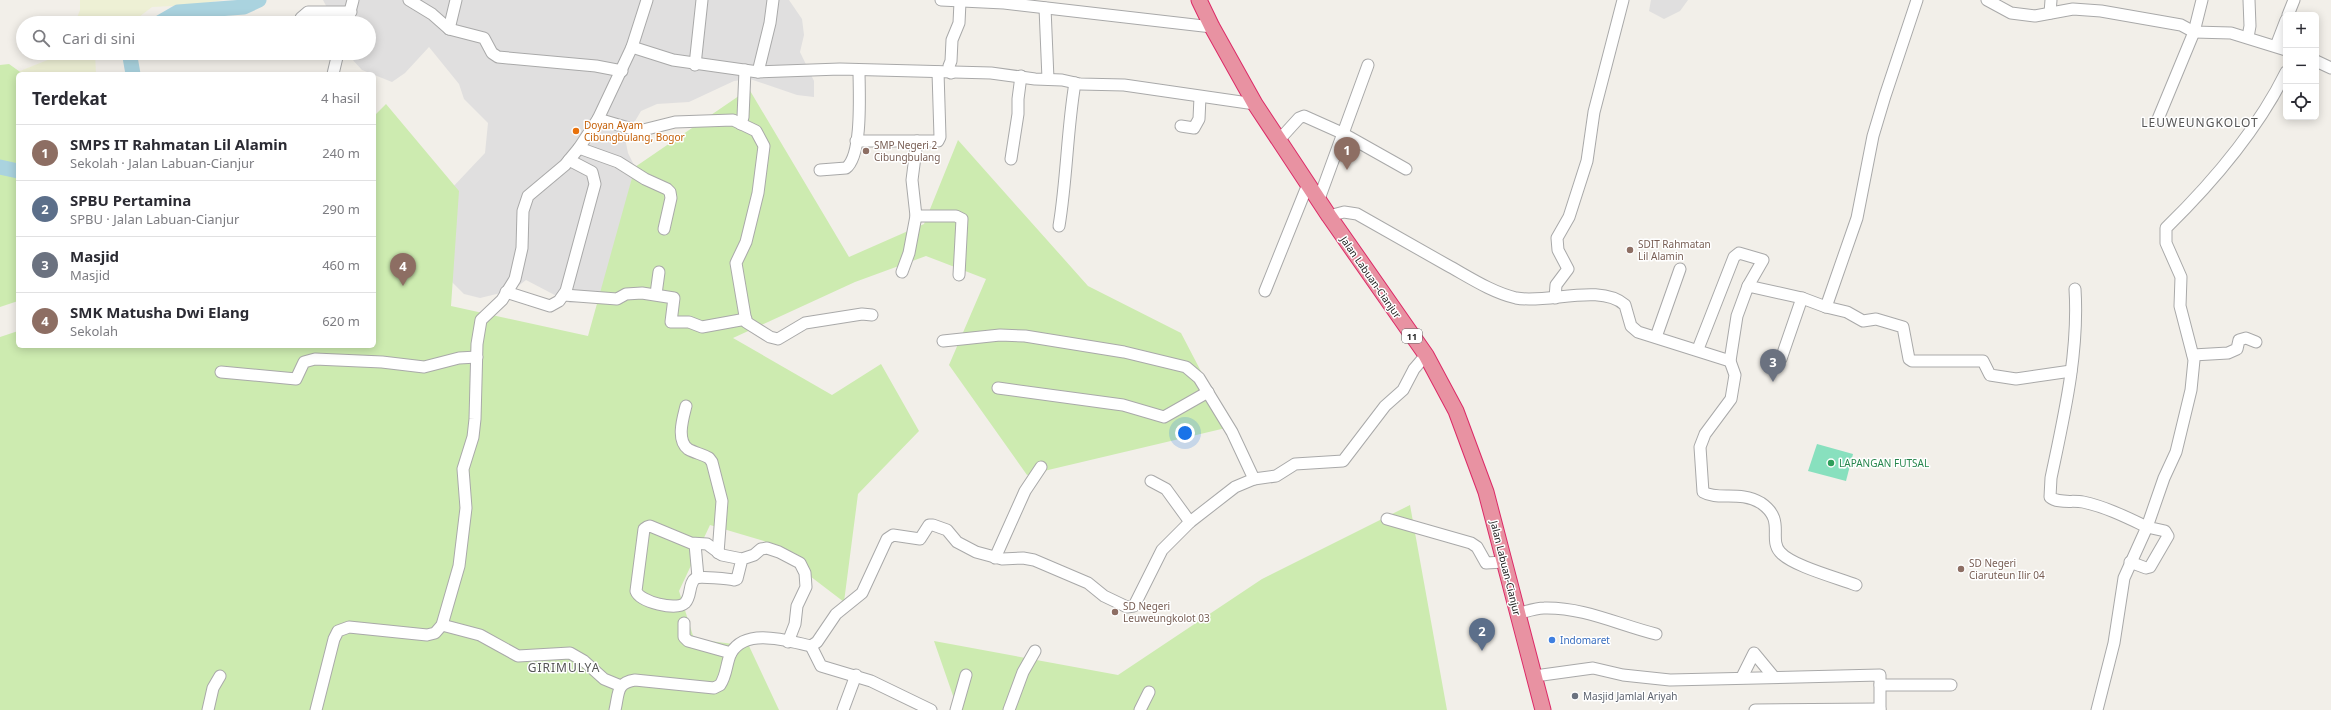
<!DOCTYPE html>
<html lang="id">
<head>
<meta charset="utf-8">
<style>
  :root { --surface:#fff; --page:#f2f2f3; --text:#2b2b33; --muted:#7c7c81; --line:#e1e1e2; --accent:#d40000 }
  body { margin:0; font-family:"Noto Sans",sans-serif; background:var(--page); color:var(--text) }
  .controls { position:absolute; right:12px; top:12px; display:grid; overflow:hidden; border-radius:6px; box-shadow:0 2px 10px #0003 }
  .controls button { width:36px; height:36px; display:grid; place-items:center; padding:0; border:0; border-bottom:1px solid var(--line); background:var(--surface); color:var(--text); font:20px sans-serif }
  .you { position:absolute; left:1185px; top:433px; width:14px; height:14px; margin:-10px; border:3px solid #fff; border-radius:50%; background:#1a73e8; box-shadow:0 0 0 6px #1a73e833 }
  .badge { display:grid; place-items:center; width:26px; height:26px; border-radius:50%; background:var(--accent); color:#fff; font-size:13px; font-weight:700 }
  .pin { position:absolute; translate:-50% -33px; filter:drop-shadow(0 1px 2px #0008) }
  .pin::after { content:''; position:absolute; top:21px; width:14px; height:12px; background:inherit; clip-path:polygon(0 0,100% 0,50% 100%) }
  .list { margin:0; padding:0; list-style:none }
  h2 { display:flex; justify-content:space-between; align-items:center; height:52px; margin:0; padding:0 16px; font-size:17px }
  h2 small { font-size:13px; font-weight:400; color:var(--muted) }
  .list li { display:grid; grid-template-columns:26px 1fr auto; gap:12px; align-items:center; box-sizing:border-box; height:56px; padding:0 16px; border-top:1px solid var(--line) }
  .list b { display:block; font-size:15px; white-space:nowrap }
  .list p { margin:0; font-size:13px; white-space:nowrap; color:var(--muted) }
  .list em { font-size:13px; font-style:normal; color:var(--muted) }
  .icon { flex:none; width:22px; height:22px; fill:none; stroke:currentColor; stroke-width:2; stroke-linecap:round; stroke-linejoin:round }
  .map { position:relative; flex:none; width:2331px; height:710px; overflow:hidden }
  .search { position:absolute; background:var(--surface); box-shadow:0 2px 10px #0003; left:16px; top:16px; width:360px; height:44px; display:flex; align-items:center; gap:10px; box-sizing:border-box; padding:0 14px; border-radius:22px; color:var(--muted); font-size:15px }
  .panel { position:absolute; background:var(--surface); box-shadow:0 2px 10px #0003; left:16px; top:72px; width:360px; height:276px; border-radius:6px }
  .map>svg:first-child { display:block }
  .residential { fill:#e0dfdf }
  .farmland { fill:#eef0d5 }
  .grass { fill:#cdebb0 }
  .pitch { fill:#88e0be }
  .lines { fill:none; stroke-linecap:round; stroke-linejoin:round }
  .river { stroke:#aad3df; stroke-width:15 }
  .minor-casing { stroke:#a9a9a9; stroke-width:13 }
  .highway-casing { stroke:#dc2a67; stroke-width:17 }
  .minor { stroke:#fff; stroke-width:11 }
  .highway { stroke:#e892a2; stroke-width:15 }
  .food-dot { fill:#e8710a; stroke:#fff; stroke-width:1.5 }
  .education-dot { fill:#8d6e63; stroke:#fff; stroke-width:1.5 }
  .leisure-dot { fill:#2e9e5b; stroke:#fff; stroke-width:1.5 }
  .shop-dot { fill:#3f7fe0; stroke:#fff; stroke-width:1.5 }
  .worship-dot { fill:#6b7280; stroke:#fff; stroke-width:1.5 }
  .labels { text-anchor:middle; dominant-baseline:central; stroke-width:3; stroke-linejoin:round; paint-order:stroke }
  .shield { fill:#fff; stroke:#646464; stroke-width:1 }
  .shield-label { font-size:9px; font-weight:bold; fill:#222 }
  .food-label { font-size:10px; fill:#c56008; stroke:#fff; text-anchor:start }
  .education-label { font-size:10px; fill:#785e54; stroke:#fff; text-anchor:start }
  .street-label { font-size:10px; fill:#222; stroke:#fff }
  .leisure-label { font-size:10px; fill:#27864d; stroke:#fff; text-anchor:start }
  .shop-label { font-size:10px; fill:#366cbe; stroke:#fff; text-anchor:start }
  .worship-label { font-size:10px; fill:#5b616d; stroke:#fff; text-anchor:start }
  .quarter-label { font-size:12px; letter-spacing:1px; fill:#555; stroke:#fff }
</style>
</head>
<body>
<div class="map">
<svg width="2331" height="710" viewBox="0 0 2331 710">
  <rect width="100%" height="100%" fill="#f2efe9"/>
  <g class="residential">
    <polygon points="323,0 789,0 802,19 804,35 800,52 814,81 814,97 797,95 750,79 734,81 689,102 657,104 641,111 625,138 628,153 635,167 602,295 586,301 570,303 526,280 513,290 480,298 464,294 452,282 450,190 485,153 488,123 464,99 459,84 429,47 405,73 392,82 362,70 351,58 349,53 369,53 369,23 335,23"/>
    <polygon points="1651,0 1688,0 1680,11 1664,19 1649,11"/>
  </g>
  <g class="farmland">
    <polygon points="80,0 223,0 193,5 152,7 131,23 75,23 80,10"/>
    <polygon points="58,53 95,53 96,74 18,74 0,79 50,59"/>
  </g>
  <g class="grass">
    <polygon points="9,64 23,74 18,74 18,301 0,307 0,65"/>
    <polygon points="749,89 849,257 924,224 958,140 1088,286 1181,333 1230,427 1027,475 949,365 986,279 926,256 855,282 733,338 832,395 881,364 919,431 858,494 844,602 764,541 710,525 679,591 694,639 749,646 779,710 0,710 0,337 18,331 18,346 374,346 374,116 386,104 459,191 451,306 588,336 635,167"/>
    <polygon points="1410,505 1447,710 958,710 934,641 1118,675 1262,579"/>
  </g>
  <polygon class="pitch" points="1817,444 1853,454 1846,481 1808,471"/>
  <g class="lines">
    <g class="river">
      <polyline points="159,23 178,12 244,7 259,0"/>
      <polyline points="132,53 130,57 133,74"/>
      <polyline points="0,167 18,171"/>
    </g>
    <defs>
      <g id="minor">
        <polyline points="409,0 432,14 449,29 484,38 492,53 498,57 596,66 622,71"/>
        <polyline points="941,0 1004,3 1212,27"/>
        <polyline points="1987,0 2011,13 2035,16 2073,9 2101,11 2181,25 2194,32 2231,33 2286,50"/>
        <polyline points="1045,8 1048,79"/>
        <polyline points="2050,13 2051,0"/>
        <polyline points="2288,15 2294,0"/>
        <polyline points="301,18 308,12 351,12"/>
        <polyline points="347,23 353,0"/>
        <polyline points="449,29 456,0"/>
        <polyline points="2248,37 2250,26 2249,0"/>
        <polyline points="2276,46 2286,20"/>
        <polyline points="632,47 647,0"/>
        <polyline points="2316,61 2331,68"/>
        <polyline points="695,65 702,0"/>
        <polyline points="758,72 770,23 773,0"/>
        <polyline points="951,73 949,66 951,61 952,40 959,23 960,2"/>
        <polyline points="333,74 338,53"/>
        <polyline points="598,119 639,131 675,122 733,120 756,131 764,146 758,193 746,242 736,263 746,322 770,337 778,339 805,323 862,314 872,315"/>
        <polyline points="2158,119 2194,32 2202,0"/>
        <polyline points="741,124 743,117 745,70"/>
        <polyline points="1181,126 1194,128 1199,119 1200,97"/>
        <polyline points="1279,140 1299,118 1304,116 1342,133 1406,169"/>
        <polyline points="856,141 938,141 940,137 938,72"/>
        <polyline points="579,148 618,162 645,179 667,189 670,192 671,198 664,229"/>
        <polyline points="1011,159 1018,114 1018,99 1021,76"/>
        <path d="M820 170 846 168C863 155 859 91 859 70"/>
        <polyline points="1319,199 1368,65"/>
        <polyline points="916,216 956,216 962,219 959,275"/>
        <path d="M1329 216 1344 212 1357 214C1387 231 1417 248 1447 265 1469 277 1491 292 1516 298 1548 304 1600 283 1625 305L1631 326 1638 332 1730 361 1737 316 1748 286 1802 298 1826 307 1847 312 1863 321 1876 319 1903 327 1909 359 1912 361H1983L1990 375 2016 379 2071 371"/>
        <path d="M1059 226C1067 178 1067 130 1075 83"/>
        <polyline points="902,272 909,253 916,216 912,180 917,141"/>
        <path d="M2075 289C2079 353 2064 416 2051 478L2050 497C2058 504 2073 500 2083 502 2106 507 2126 517 2147 527L2124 578 2114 643 2097 710"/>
        <polyline points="1265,291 1308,184"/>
        <polyline points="506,292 550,306 559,301 566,291 595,184 592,172 569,160"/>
        <polyline points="656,294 659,272"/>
        <polyline points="564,295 617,299 626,294 642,293 674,298 671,322 689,322 702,327 746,319"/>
        <polyline points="1555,298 1556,285 1568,269 1558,250 1557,238 1569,217 1587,161 1594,112 1623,0"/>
        <polyline points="1826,307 1857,218 1873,136 1885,96 1917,0"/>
        <polyline points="1656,337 1680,269"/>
        <polyline points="943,341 1000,335 1025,336 1124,352 1186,367 1199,378 1232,432 1254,479"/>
        <polyline points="1698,349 1734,257 1739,253 1763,260 1748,286"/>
        <polyline points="2193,355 2228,353 2237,349 2239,340 2246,338 2256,342"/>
        <polyline points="1781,359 1802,298"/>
        <path d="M1730 361 1735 375 1731 399 1705 434 1700 447 1703 492C1718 501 1740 490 1761 503 1786 520 1768 538 1780 552 1792 566 1838 578 1856 585"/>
        <polyline points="221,372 296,379 304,362 315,359 382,362 424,367 459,358 477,357"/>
        <polyline points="998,388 1123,405 1164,417 1208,392"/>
        <path d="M686 406C683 418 676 440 688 449 695 453 702 454 709 458L712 462 722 501 718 553"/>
        <polyline points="1151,481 1166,489 1190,522"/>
        <polyline points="1387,519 1471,543 1477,547 1486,563 1504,562"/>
        <polyline points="695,544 698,577"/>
        <polyline points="995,558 1025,491 1041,467"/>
        <path d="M742 559 737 579 734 580C730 579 698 576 696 578 688 583 692 596 685 603 676 611 640 602 636 591L644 529 647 527 650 526 691 543 707 544 722 555 742 559 754 555 761 549 767 548 779 552 800 563 805 573 806 587 797 606 795 624 788 642"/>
        <path d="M2130 562 2146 568 2150 567 2168 536 2165 531 2147 527 2164 478 2176 452 2191 390 2194 360 2180 306 2181 277 2166 243V228C2212 183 2257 131 2286 72"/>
        <path d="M1517 614C1525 612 1535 608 1544 608 1584 607 1619 625 1656 634"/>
        <polyline points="684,623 684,637 688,641 731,653"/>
        <polyline points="442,625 480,635 518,656 570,653 584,661 604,679 621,686"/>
        <polyline points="811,646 821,666 871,681 931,710"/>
        <polyline points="1535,676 1593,668 1623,675 1670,680 1880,675 1880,710"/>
        <polyline points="1742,677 1754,653 1773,676"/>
        <polyline points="1880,685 1951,685"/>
        <polyline points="208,710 213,688 220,676"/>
        <polyline points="316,710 334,639 338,631 349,627 427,635 435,633 442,625 459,566 466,508 463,469 473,437 475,419 477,344 481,320 502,300 515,279 522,248 523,211 528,196 565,165 579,148 598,119 632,47 673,60 758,72 840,69 991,73 1035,79 1062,80 1080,84 1124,85 1255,104"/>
        <path d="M615 710C619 693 616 683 635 680L714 688 720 685C727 675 726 663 731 653 746 627 788 641 811 646L817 642 836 614 862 593 887 539 893 535 920 539 929 525H933L947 530 957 542 976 552 1002 559 1023 558 1034 560 1088 583 1104 596 1127 607 1134 606 1162 550 1190 522 1235 487 1254 479 1276 476 1295 464 1343 461 1385 406 1403 390 1414 369 1426 355"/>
        <polyline points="843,710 856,675"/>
        <polyline points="956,710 966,675"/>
        <polyline points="1009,710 1023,672 1035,651"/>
        <polyline points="1140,710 1149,692"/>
        <polyline points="1755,710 1880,709"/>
      </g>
      <polyline id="highway" points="1199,0 1212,27 1255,104 1329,216 1426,355 1456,411 1486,492 1543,710"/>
    </defs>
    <use href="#minor" class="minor-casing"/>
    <use href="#highway" class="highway-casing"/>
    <use href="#minor" class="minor"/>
    <use href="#highway" class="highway"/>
  </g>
  <circle class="food-dot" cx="576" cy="131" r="4"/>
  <g class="education-dot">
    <circle cx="866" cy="151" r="4"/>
    <circle cx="1630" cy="250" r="4"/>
    <circle cx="1961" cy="569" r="4"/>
    <circle cx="1115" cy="612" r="4"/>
  </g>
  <circle class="leisure-dot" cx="1831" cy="463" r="4"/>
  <circle class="shop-dot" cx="1552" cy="640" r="4"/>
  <circle class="worship-dot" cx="1575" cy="696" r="4"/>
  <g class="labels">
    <rect class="shield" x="1402" y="329" width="20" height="14" rx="3"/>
    <g class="shield-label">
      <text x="1412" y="336">11</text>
    </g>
    <g class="food-label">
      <text x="584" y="125">Doyan Ayam<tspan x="584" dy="12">Cibungbulang, Bogor</tspan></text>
    </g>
    <g class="education-label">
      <text x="874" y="145">SMP Negeri 2<tspan x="874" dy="12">Cibungbulang</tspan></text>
      <text x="1638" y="244">SDIT Rahmatan<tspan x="1638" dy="12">Lil Alamin</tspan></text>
      <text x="1969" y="563">SD Negeri<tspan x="1969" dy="12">Ciaruteun Ilir 04</tspan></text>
      <text x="1123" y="606">SD Negeri<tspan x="1123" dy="12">Leuweungkolot 03</tspan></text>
    </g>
    <g class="street-label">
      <text transform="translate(1371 277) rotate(55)">Jalan Labuan-Cianjur</text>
      <text transform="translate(1506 568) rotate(76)">Jalan Labuan-Cianjur</text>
    </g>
    <g class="leisure-label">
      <text x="1839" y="463">LAPANGAN FUTSAL</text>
    </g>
    <g class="shop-label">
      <text x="1560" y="640">Indomaret</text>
    </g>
    <g class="worship-label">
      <text x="1583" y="696">Masjid Jamlal Ariyah</text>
    </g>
    <g class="quarter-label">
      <text x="2200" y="122">LEUWEUNGKOLOT</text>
      <text x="564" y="667">GIRIMULYA</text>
    </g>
  </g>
</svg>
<div class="controls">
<button>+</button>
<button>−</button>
<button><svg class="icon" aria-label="locate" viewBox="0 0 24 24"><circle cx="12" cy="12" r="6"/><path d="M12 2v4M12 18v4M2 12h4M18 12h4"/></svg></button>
</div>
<div class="you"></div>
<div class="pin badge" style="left:1347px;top:170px;background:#8d6e63">1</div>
<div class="pin badge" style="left:1482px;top:651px;background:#5c6f8a">2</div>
<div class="pin badge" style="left:1773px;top:382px;background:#6b7280">3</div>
<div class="pin badge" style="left:403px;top:286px;background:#8d6e63">4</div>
<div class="search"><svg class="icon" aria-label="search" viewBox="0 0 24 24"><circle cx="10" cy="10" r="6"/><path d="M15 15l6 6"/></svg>Cari di sini</div>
<section class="panel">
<h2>Terdekat<small>4 hasil</small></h2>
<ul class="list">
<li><span class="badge" style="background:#8d6e63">1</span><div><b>SMPS IT Rahmatan Lil Alamin</b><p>Sekolah · Jalan Labuan-Cianjur</p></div><em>240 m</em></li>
<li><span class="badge" style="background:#5c6f8a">2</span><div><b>SPBU Pertamina</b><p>SPBU · Jalan Labuan-Cianjur</p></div><em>290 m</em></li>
<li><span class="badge" style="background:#6b7280">3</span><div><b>Masjid</b><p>Masjid</p></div><em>460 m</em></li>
<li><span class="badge" style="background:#8d6e63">4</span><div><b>SMK Matusha Dwi Elang</b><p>Sekolah</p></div><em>620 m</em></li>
</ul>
</section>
</div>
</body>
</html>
